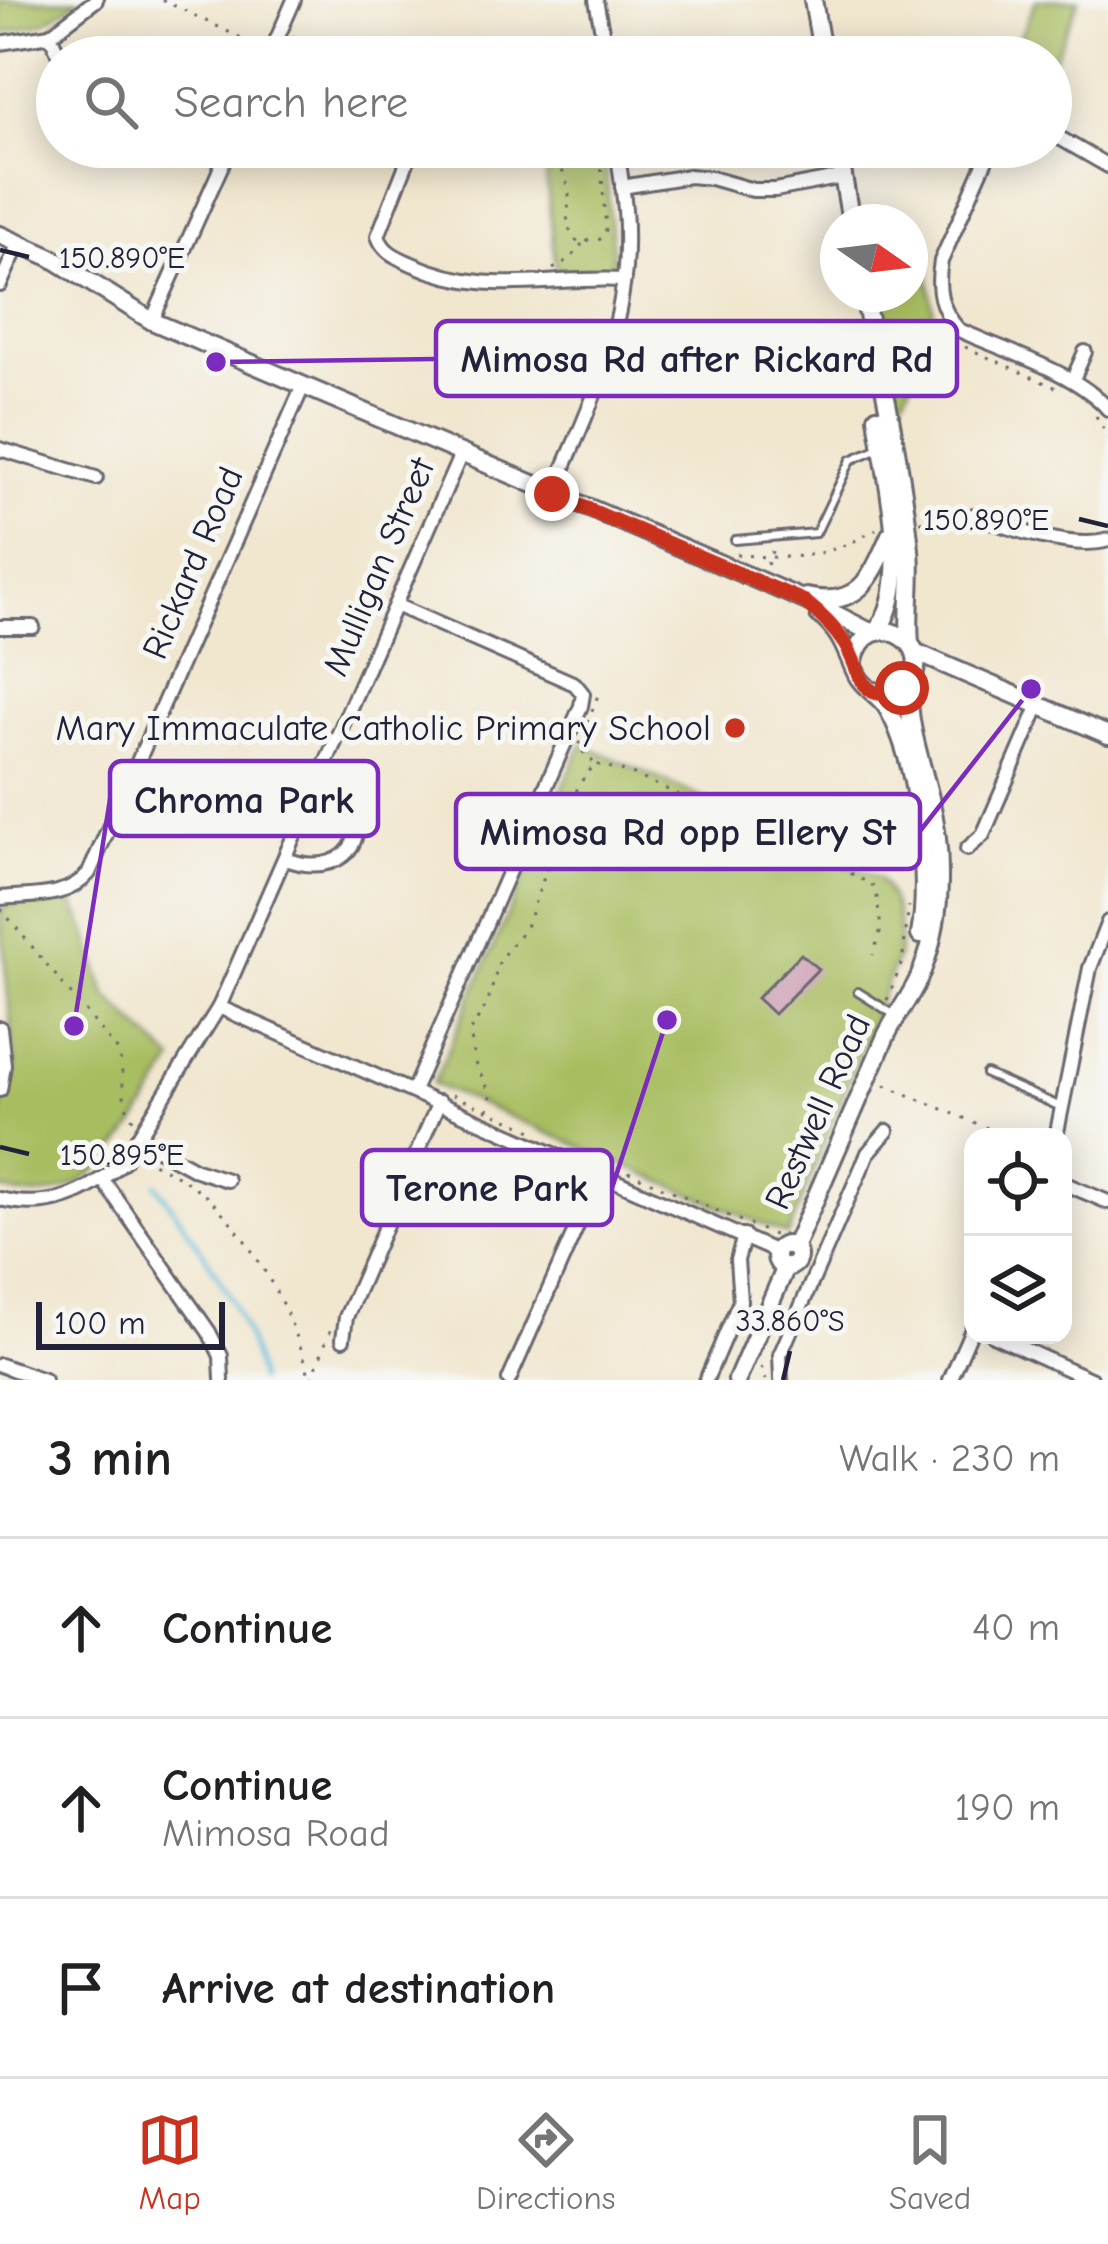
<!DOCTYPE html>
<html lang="en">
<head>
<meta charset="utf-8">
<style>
  :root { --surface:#fff; --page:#f2f2f2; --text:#202124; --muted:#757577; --line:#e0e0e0; --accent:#c8321e }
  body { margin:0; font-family:"Comic Neue",sans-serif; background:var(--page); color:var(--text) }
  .controls { position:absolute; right:36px; bottom:36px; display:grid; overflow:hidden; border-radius:24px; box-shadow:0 6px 30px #0003 }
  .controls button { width:108px; height:108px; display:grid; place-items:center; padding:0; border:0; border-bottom:3px solid var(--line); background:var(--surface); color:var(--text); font:60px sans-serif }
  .compass { position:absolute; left:820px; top:204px; width:108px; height:108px; border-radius:50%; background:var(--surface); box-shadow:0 6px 30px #0003; rotate:104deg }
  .scale { position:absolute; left:36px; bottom:30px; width:189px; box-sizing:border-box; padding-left:12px; border:6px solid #22223b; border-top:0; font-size:33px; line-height:42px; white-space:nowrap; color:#22223b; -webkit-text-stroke:9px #f6f6f2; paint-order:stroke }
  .stop { position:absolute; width:36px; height:36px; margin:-27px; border:9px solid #c8321e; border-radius:50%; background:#fff }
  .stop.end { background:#c8321e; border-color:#fff; box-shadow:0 3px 12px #0008 }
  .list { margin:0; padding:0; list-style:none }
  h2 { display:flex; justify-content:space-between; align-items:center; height:156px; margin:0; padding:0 48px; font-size:51px }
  h2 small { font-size:39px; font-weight:400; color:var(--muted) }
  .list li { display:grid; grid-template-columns:78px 1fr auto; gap:36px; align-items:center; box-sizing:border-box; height:180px; padding:0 48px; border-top:3px solid var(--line) }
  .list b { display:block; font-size:45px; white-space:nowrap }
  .list p { margin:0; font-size:39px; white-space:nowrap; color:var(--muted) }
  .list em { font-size:39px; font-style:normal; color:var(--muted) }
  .icon { flex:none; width:66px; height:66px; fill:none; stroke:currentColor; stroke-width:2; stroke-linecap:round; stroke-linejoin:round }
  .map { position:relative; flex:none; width:1108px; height:1380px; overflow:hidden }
  .search { position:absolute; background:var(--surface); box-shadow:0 6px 30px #0003; left:36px; right:36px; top:36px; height:132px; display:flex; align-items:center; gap:30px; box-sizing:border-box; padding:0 42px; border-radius:66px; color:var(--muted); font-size:45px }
  .sheet { height:696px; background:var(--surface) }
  nav { display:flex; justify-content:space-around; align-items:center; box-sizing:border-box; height:168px; border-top:3px solid var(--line); background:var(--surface); font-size:33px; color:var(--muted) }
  nav a { display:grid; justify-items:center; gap:6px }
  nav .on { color:var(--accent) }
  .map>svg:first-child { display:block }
  .green { fill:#a8bd61; stroke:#65704e; stroke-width:3 }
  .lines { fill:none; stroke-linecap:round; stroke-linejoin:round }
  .stream { stroke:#5fbddd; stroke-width:4.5 }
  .building { fill:#cc9bb4 }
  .lane-casing { stroke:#6a676e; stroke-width:12 }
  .street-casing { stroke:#6a676e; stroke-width:18 }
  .secondary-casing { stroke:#6a676e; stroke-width:22 }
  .path { stroke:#6a676e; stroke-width:3; stroke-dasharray:3 9; stroke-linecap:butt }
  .lane { stroke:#fff; stroke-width:6 }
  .street { stroke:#fff; stroke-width:12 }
  .secondary { stroke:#fff; stroke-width:16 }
  .route { stroke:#c8321e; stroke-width:15 }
  .ticks { fill:none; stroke:#22223b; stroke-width:4.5 }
  .poi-dot { fill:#c8321e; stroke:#f6f6f2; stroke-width:4.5 }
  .labels { text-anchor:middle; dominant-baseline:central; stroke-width:10; stroke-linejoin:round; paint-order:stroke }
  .street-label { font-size:36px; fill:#22223b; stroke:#f6f6f2 }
  .poi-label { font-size:36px; fill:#22223b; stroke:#f6f6f2; text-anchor:end }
  .ticks-label { font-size:30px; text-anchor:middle; fill:#22223b; stroke:#f6f6f2; stroke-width:10; stroke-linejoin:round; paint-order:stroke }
  .leader { fill:none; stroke:#7b2cbf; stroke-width:4.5 }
  .callout-dot { fill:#7b2cbf; stroke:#f6f6f2; stroke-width:4.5 }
  .callout { fill:#f6f6f2; stroke:#7b2cbf; stroke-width:4.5 }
  .callout-label { font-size:39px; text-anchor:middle; font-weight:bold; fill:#22223b }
</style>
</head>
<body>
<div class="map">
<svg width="1108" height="1380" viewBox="0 0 1108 1380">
  <rect width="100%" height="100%" fill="#f6f6f2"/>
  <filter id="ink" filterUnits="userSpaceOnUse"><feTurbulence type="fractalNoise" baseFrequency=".00833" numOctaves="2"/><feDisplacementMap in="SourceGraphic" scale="24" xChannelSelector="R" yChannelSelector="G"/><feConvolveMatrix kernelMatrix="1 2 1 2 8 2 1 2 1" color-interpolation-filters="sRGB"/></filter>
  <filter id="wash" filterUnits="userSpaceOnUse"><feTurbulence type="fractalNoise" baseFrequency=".004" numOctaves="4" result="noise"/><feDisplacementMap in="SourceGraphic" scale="48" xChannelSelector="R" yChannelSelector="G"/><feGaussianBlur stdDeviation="2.7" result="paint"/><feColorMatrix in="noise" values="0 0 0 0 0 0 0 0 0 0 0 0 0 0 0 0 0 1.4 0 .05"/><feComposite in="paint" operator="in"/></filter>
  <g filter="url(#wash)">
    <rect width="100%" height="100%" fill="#f1e6ce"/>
    <g class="green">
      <polygon points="0,0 80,0 43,23 1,34"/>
      <polygon points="1036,0 1079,0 1051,65 1051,57 1011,57"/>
      <polygon points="543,147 604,147 614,269 556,272"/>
      <polygon points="910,260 927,261 936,332 898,409 879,294 910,294"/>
      <path d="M582 744 879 878C897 903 902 924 898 955L788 1235 433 1084Z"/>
      <path d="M72 900 86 930 106 995 174 1061C136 1122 90 1221 0 1189V1112L15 1070 0 909 10 904Z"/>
    </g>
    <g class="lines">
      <path class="stream" d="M156 1184C201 1249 243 1301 259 1380"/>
    </g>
    <g id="blocks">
      <polygon class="building" points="801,954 818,969 774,1014 757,998"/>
    </g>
  </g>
  <g filter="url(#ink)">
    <use href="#blocks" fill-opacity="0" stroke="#6a676e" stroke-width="3"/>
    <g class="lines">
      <defs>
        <g id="lane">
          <polyline points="735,540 816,533 851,460 879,448"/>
          <polyline points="858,992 893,1014"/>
          <polyline points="986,1074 1061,1107"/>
        </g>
        <g id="street">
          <polyline points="596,0 607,57"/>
          <polyline points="50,35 60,57"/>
          <polyline points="0,43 50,35 96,0"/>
          <polyline points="453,49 454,57"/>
          <polyline points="269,57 294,0"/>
          <polyline points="1051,133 1108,166"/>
          <path d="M413 147 378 236C384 253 397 257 412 264 488 298 546 276 624 280"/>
          <path d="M997 147 988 155 941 261C936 289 940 309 959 330 1005 351 1076 372 1108 409"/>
          <polyline points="622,187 689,176 711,178 753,190 775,190 843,177"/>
          <polyline points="0,285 19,243"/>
          <polyline points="152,321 230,147"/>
          <polyline points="611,350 683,367 712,364"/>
          <polyline points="1073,379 1085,352"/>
          <polyline points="0,449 96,478"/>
          <path d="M552 494C590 408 629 326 626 230 626 202 620 174 617 147"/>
          <path d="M974 515C1007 528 1074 551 1108 540"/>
          <polyline points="395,605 575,684 583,694 581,706 413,1091"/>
          <polyline points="0,627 33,627"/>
          <polyline points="967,849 983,835 1039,705"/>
          <path d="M286 859C355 885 386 813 320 781"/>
          <path d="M0 898C32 895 67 899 89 873L303 386"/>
          <polyline points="219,1007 777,1252"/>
          <polyline points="0,1028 4,1065 0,1090"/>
          <polyline points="1056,1137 1090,968 1108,922"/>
          <polyline points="137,1138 196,1170 227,1180"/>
          <polyline points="103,1180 209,1332 221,1356 222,1380"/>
          <polyline points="1063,1183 1108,1202"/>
          <path d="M0 1199C48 1211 87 1194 123 1162L219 1007 461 454"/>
          <polyline points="993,1335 1092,1380"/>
          <polyline points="343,1339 346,1317 439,1102"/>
          <polyline points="0,1365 44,1380"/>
          <polyline points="509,1380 601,1172"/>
          <polyline points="706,1380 740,1301 737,1260 744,1236"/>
          <polyline points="781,1380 780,1355 868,1153 887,1131"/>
          <polyline points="950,1380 973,1327"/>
        </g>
        <g id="secondary">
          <polyline points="813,0 823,57"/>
          <polyline points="838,147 851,222"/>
          <polyline points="0,235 52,258 152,321 821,607 872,633"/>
          <path d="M863 294C883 377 902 465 910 550 913 582 907 612 910 643"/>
          <path d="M806 597C860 609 872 576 890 535"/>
          <path d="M819 614C843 634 845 650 857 675 864 689 880 695 888 709 918 761 931 877 920 935"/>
          <path d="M876 632C915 584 885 476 877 417"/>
          <polyline points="915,652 1108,735"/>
          <path d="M854 660C867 602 940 643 909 681 900 693 887 694 874 691"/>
          <circle cx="787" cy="1256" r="11"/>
          <path d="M794 1248 886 1036C895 1017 909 999 918 980 943 925 944 857 930 798 921 761 905 719 910 681"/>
          <polyline points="737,1380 786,1267"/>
        </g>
      </defs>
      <use href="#lane" class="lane-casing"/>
      <use href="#street" class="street-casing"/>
      <use href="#secondary" class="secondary-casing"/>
      <g class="path">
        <polyline points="162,0 256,45"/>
        <polyline points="292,36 339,57"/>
        <path d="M560 147C555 167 569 177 569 195 569 215 562 226 578 242L602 239 606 230 601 164 593 147"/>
        <polyline points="553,269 571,258 582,244"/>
        <polyline points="965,347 1061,390"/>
        <path d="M892 354C921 341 920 327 957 344"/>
        <polyline points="1096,416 1108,437"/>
        <polyline points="920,522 954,517 958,526 962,523"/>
        <path d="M736 554C789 561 830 558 876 529"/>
        <polyline points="767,565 774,546"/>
        <polyline points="593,762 578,747 598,695"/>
        <path d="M1 909 118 1051C126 1076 118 1101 135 1122"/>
        <polyline points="887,1000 902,963 909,906"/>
        <polyline points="885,1085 1009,1137"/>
        <polyline points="452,1095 537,1132"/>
        <polyline points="488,1110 491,1095 475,1063 470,1032 488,1002 500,959 526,927 569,808 580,783 595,764 627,772 816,854 872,885 877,897 881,929 873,955"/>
        <path d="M143 1158C162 1168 184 1178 201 1192 249 1231 297 1320 310 1380"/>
        <polyline points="617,1167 778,1237 784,1234"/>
        <polyline points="761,1367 766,1380"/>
        <polyline points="312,1378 332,1326"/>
      </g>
      <use href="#lane" class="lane"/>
      <use href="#street" class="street"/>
      <use href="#secondary" class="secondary"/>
    </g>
  </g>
  <g class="lines" filter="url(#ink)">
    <path class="route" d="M552 494 805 602C820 614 834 627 845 644 861 668 859 708 902 688"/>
  </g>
  <path class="ticks" d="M0 250 29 257M1079 519 1108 526M0 1147 29 1154M783 1380 790 1351"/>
  <circle class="poi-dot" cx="735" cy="728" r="12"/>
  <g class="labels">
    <g class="street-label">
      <text transform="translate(193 563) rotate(-67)">Rickard Road</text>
      <text transform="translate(379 567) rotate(-67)">Mulligan Street</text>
      <text transform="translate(818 1112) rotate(-66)">Restwell Road</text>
    </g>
    <g class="poi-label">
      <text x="711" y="728">Mary Immaculate Catholic Primary School</text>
    </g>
  </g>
  <g class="ticks-label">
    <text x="122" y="268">150.890°E</text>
    <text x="986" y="530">150.890°E</text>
    <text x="122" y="1165">150.895°E</text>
    <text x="790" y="1331">33.860°S</text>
  </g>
  <path class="leader" d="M216 362L436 359M74 1026L110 799M1031 689L920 831M667 1020L612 1188"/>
  <g class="callout-dot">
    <circle cx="216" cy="362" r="12"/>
    <circle cx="74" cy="1026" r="12"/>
    <circle cx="1031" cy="689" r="12"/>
    <circle cx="667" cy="1020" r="12"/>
  </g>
  <g class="callout">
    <rect x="436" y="321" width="521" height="75" rx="12"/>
    <rect x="110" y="761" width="268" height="75" rx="12"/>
    <rect x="456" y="794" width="464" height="75" rx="12"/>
    <rect x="362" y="1150" width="250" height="75" rx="12"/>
  </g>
  <g class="callout-label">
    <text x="697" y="372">Mimosa Rd after Rickard Rd</text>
    <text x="244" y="813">Chroma Park</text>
    <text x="688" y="845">Mimosa Rd opp Ellery St</text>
    <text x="487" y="1201">Terone Park</text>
  </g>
</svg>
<div class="controls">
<button><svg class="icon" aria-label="locate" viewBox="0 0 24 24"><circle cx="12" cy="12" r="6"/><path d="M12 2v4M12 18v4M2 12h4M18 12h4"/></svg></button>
<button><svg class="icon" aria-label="layers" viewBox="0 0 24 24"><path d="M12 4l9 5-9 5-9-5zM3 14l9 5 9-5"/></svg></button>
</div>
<svg class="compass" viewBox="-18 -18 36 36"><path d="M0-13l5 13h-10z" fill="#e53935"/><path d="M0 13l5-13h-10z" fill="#757577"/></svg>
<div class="scale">100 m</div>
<div class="stop" style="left:902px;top:688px"></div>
<div class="stop end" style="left:552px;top:494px"></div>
<div class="search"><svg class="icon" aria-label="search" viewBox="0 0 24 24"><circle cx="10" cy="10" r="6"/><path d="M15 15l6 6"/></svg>Search here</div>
</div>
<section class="sheet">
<h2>3 min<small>Walk · 230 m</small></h2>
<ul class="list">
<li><svg class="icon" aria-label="ahead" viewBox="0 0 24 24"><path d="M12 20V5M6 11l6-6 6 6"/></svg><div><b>Continue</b></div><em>40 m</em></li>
<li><svg class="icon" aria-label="ahead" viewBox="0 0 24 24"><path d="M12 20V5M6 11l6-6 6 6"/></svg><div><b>Continue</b><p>Mimosa Road</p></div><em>190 m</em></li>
<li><svg class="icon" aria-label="arrive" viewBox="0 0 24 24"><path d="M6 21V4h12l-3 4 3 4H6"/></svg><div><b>Arrive at destination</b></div></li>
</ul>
</section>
<nav>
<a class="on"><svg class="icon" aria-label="map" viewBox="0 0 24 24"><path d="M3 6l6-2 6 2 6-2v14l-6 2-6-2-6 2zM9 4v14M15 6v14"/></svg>Map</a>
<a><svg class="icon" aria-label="directions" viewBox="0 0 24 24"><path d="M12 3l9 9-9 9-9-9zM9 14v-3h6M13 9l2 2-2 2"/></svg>Directions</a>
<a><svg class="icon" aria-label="saved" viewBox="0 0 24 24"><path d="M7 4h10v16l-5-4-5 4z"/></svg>Saved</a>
</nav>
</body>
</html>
